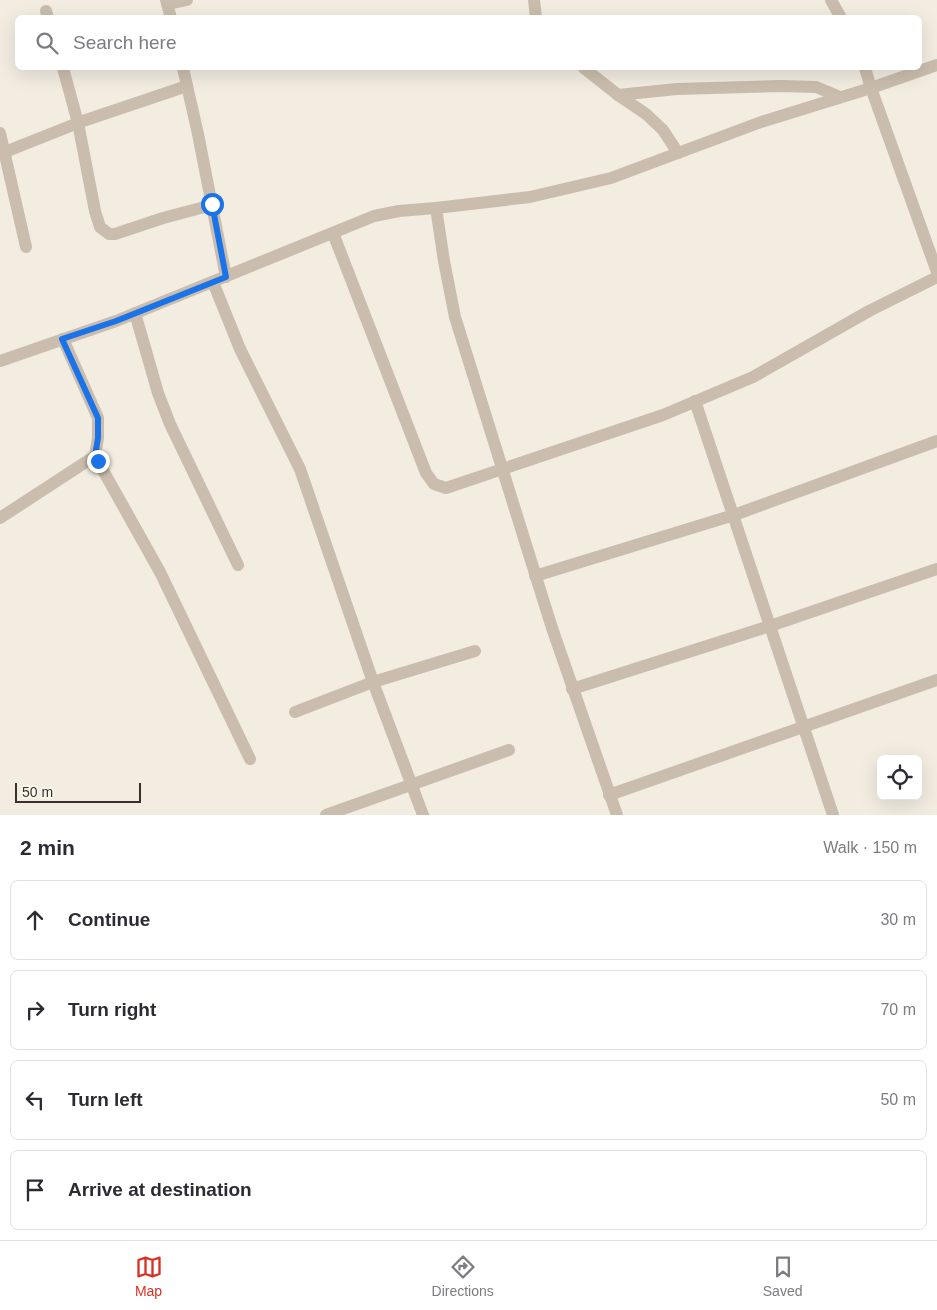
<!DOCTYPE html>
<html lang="en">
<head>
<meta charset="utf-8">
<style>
  :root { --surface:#fff; --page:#f2f2f3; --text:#2b2b33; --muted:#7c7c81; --line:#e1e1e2; --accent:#d93025 }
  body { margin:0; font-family:Arial,sans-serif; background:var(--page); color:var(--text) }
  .controls { position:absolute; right:15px; bottom:15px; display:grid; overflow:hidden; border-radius:8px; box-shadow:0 5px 20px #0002 }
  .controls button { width:45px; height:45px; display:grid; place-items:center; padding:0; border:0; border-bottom:1px solid var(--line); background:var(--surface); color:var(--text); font:25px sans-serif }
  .scale { position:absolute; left:15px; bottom:12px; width:126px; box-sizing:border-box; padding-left:5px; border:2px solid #39312b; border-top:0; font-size:14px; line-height:18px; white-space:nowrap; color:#39312b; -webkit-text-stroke:4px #f9f5ed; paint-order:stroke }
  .stop { position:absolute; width:15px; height:15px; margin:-11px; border:4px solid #1a73e8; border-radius:50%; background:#fff }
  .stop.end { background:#1a73e8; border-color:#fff; box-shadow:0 1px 5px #0008 }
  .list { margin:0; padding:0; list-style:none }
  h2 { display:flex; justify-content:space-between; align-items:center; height:65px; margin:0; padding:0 20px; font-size:21px }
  h2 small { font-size:16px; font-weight:400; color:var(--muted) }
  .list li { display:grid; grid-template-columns:32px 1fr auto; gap:15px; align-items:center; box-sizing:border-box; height:80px; margin:0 10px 10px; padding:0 10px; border:1px solid var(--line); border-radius:8px }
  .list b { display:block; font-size:19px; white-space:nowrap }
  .list em { font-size:16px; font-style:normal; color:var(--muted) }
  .icon { flex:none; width:28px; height:28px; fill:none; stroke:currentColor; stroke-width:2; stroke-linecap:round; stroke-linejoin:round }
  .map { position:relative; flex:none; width:937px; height:815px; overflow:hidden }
  .search { position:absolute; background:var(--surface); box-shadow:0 5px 20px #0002; left:15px; right:15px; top:15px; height:55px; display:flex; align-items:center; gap:12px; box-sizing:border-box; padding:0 18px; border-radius:8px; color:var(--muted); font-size:19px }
  .sheet { height:425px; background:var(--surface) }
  nav { display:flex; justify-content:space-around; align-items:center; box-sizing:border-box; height:70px; border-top:1px solid var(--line); background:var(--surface); font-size:14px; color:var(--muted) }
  nav a { display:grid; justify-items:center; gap:2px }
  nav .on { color:var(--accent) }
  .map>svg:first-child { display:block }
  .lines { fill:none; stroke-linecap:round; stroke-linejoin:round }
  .minor { stroke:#cabdad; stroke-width:12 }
  .route { stroke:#1a73e8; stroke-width:6 }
</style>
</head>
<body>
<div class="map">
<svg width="937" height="815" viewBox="0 0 937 815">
  <rect width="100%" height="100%" fill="#f2ece1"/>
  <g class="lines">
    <g class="minor">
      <polyline points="166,0 171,18"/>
      <polyline points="534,0 536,18"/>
      <polyline points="831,0 841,18"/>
      <polyline points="168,4 187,0"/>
      <polyline points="46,11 48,18"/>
      <polyline points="63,68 78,123 95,211 100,227 109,234 115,234 163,218 212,205"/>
      <polyline points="183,68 198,134 226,277"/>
      <polyline points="584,68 618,95 646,114 663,130 678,153"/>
      <polyline points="865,68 871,88 937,272"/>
      <polyline points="618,95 677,89 781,86 816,87 840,97"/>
      <polyline points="0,133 26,247"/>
      <polyline points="0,154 83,121 187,86"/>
      <polyline points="436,208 444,261 455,317 552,628 617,815"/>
      <polyline points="333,233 426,473 434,484 446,488 663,415 753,377 869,311 937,277"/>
      <polyline points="213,282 240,349 300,469 373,682 423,815"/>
      <polyline points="135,313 158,393 170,424 238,565"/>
      <polyline points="63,339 98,418 98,438 95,456 160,572 250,759"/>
      <polyline points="0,361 116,321 374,216 399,211 436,208 530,197 611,178 761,122 871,88 937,65"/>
      <polyline points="695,401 833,815"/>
      <polyline points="0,518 95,456"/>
      <polyline points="535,576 734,515 937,441"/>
      <polyline points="572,689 770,626 937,569"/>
      <polyline points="295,712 373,682 475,651"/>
      <polyline points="609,795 937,680"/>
      <polyline points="326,815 509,750"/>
    </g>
  </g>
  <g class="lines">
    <polyline class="route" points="98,461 95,456 98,438 98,418 62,339 116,321 226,277 212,204"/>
  </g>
</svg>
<div class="controls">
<button><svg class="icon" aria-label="locate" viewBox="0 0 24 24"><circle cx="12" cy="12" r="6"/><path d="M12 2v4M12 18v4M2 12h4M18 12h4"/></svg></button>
</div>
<div class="scale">50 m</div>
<div class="stop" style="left:212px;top:204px"></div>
<div class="stop end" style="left:98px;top:461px"></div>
<div class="search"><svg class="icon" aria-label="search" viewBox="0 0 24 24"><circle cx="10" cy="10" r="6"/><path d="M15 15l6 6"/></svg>Search here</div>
</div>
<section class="sheet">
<h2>2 min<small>Walk · 150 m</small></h2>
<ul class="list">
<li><svg class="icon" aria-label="ahead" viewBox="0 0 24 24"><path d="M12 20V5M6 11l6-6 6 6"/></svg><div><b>Continue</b></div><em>30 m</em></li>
<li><svg class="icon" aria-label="right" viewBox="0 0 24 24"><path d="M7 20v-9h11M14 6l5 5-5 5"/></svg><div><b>Turn right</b></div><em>70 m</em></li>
<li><svg class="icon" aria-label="left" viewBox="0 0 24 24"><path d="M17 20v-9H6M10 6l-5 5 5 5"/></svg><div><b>Turn left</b></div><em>50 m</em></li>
<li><svg class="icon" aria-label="arrive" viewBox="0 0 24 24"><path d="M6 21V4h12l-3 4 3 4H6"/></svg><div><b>Arrive at destination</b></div></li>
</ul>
</section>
<nav>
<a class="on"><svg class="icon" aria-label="map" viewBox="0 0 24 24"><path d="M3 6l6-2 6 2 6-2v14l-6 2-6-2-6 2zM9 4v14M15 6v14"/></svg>Map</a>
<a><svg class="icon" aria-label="directions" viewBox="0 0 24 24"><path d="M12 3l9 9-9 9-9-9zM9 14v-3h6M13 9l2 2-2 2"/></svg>Directions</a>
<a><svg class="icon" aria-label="saved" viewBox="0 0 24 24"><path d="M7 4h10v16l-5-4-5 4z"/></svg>Saved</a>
</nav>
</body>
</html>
